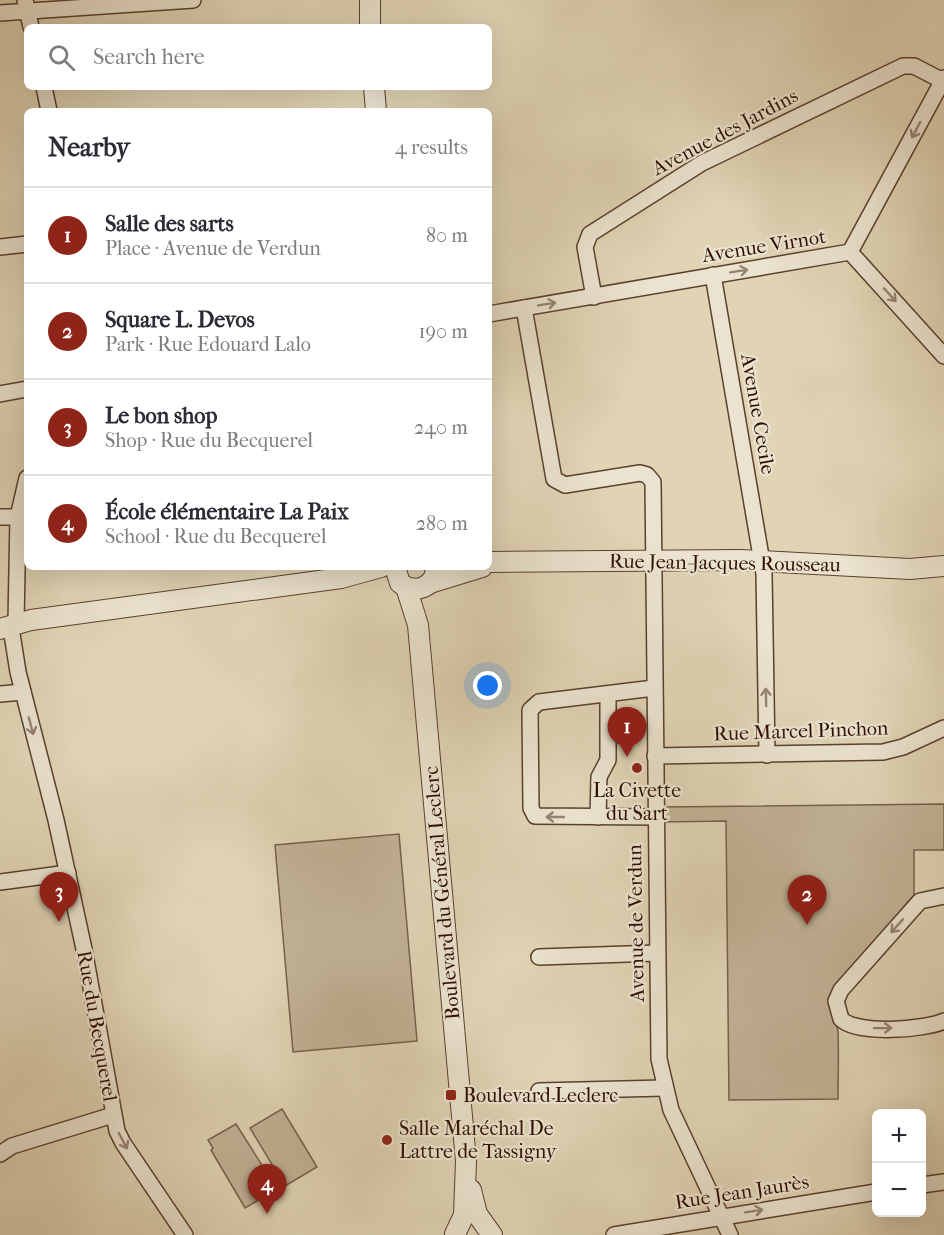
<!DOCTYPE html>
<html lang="en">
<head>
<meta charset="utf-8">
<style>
  :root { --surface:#fff; --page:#f7f7f7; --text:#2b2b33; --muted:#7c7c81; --line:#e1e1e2; --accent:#8f2418 }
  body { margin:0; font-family:"IM FELL French Canon",serif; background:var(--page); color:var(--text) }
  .controls { position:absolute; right:18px; bottom:18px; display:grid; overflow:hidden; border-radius:9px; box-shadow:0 6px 24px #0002 }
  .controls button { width:54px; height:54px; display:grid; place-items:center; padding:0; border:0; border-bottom:2px solid var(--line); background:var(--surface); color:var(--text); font:30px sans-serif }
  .you { position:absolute; left:488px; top:686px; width:21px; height:21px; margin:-15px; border:4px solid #fff; border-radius:50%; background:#1a73e8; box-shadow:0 0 0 9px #1a73e833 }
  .badge { display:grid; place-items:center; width:39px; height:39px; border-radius:50%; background:var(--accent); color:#fff; font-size:20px; font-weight:700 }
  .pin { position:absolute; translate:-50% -50px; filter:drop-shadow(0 2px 3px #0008) }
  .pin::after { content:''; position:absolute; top:32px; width:21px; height:18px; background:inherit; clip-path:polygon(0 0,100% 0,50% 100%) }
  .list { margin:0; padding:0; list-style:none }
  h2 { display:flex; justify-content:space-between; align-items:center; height:78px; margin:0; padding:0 24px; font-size:26px }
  h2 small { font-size:20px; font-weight:400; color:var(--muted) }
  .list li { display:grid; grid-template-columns:39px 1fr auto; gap:18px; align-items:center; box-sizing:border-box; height:96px; padding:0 24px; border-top:2px solid var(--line) }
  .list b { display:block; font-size:22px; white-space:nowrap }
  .list p { margin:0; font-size:20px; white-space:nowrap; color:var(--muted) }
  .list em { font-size:20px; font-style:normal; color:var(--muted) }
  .icon { flex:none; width:33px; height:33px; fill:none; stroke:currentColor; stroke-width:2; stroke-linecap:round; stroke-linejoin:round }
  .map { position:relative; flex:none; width:944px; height:1235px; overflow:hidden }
  .search { position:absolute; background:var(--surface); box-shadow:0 6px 24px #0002; left:24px; top:24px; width:468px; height:66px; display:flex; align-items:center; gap:15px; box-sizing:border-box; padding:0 21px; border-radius:9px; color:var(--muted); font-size:22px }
  .panel { position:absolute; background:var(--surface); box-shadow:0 6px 24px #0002; left:24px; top:108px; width:468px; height:462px; border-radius:9px }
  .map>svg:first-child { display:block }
  .green { fill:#c2b296; stroke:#78604c; stroke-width:1.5 }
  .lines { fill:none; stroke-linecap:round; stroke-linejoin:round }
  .minor-casing { stroke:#5a402e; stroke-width:18 }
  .tertiary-casing { stroke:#5a402e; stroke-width:22 }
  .minor { stroke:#ebe3cf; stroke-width:15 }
  .tertiary { stroke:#ebe3cf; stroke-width:20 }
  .oneway { stroke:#968372 }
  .poi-dot { fill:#8f2418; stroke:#ebe3cf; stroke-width:2 }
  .labels { text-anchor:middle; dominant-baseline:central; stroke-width:4.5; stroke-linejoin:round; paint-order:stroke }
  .street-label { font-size:20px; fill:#2e0e01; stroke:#ebe3cf }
  .poi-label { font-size:20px; fill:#2e0e01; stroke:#ebe3cf; text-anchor:start }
</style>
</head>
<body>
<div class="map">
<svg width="944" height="1235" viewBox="0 0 944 1235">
  <rect width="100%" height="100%" fill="#e0d4b5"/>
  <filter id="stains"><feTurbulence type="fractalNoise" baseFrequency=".00333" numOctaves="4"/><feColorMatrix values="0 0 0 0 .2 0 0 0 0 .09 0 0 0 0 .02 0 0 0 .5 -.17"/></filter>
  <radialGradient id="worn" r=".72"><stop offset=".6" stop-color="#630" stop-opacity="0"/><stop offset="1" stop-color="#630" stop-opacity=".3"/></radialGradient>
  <g class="green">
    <path d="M944 804V850H914V895L834 988C822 1016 837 1013 838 1032 839 1054 838 1077 838 1099L729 1100 726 821 664 822V807Z"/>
    <polygon points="399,834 417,1041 293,1052 275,845"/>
    <polygon points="282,1109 317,1167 285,1186 250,1128"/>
    <polygon points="236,1124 277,1189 245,1208 211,1150 213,1148 208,1140"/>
  </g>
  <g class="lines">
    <defs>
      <g id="minor">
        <polyline points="25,0 31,27"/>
        <polyline points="0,13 193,0"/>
        <polyline points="44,87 49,111"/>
        <polyline points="0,247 27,244"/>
        <polyline points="850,252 944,356"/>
        <polyline points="713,275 764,574 767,755"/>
        <polyline points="594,297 585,247 590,234 702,163 903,66 914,66 943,81"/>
        <polyline points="524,308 554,479 565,485 640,473 647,475 653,482 659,1059 671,1110 730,1235"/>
        <polyline points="489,314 850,252 944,78"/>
        <polyline points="0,394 27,389"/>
        <polyline points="0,517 18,517"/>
        <polyline points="16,622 18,517 27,478"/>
        <polyline points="11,628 18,672 56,820 84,949 117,1131 123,1143 185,1235"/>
        <polyline points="654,688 539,702 530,710 531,808 535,816 656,817"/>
        <polyline points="0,694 23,692"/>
        <polyline points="655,756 883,752 903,747 944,728"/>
        <polyline points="598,817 599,777 608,760 608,694"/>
        <polyline points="0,882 68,873"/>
        <path d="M944 896 920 901 841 990 836 1001 841 1019C857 1035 924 1030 944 1021"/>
        <polyline points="539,957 657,953"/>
        <polyline points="539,1091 664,1088"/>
        <polyline points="0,1154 12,1146 113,1115"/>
        <polyline points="922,1185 944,1182"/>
        <polyline points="614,1235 876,1192"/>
      </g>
      <g id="tertiary">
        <polyline points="370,27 370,0"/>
        <polyline points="374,87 376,111"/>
        <polyline points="489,562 741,560 910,569 944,566"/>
        <path d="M395 567 400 583C415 595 436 587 436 567"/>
        <polyline points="430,583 482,567"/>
        <polyline points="406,587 418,625 466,1161 464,1215 455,1234"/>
        <polyline points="0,629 31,620 341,578 381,567"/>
        <polyline points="471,1190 477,1214 492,1235"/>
      </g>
    </defs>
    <use href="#minor" class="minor-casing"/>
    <use href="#tertiary" class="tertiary-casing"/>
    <use href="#minor" class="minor"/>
    <use href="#tertiary" class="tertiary"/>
  </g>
  <defs><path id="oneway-shaft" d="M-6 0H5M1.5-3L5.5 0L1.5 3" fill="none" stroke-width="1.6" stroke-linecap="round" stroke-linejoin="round" transform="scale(1.5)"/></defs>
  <g class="oneway">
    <use href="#oneway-shaft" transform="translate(916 130) rotate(118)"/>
    <use href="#oneway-shaft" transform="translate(739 271) rotate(-9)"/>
    <use href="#oneway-shaft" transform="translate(890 295) rotate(48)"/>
    <use href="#oneway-shaft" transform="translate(547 304) rotate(-9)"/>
    <use href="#oneway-shaft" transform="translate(766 697) rotate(-91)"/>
    <use href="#oneway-shaft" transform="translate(31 726) rotate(75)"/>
    <use href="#oneway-shaft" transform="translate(555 817) rotate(180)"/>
    <use href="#oneway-shaft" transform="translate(897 926) rotate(132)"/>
    <use href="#oneway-shaft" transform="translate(883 1028) rotate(-1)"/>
    <use href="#oneway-shaft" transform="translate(123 1141) rotate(62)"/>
    <use href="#oneway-shaft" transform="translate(754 1211) rotate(-9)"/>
  </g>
  <g class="poi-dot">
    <circle cx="637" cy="768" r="6"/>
    <rect x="445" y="1089" width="12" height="12" rx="3"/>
    <circle cx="387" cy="1140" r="6"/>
  </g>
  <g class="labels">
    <g class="street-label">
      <text transform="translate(725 132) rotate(-28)">Avenue des Jardins</text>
      <text transform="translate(764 246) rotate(-9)">Avenue Virnot</text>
      <text transform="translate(758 414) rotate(80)">Avenue Cecile</text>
      <text transform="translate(725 563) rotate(1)">Rue Jean-Jacques Rousseau</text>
      <text transform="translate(801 731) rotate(-2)">Rue Marcel Pinchon</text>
      <text transform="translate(442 893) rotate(-95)">Boulevard du Général Leclerc</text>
      <text transform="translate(636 923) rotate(-91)">Avenue de Verdun</text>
      <text transform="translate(97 1026) rotate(80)">Rue du Becquerel</text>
      <text transform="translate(742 1192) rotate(-9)">Rue Jean Jaurès</text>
    </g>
    <g class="poi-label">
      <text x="637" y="790" text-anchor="middle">La Civette<tspan x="637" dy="23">du Sart</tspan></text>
      <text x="463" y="1095">Boulevard Leclerc</text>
      <text x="399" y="1128">Salle Maréchal De<tspan x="399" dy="23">Lattre de Tassigny</tspan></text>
    </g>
  </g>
  <rect width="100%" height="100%" filter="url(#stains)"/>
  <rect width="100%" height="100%" fill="url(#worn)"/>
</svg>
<div class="controls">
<button>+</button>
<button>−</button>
</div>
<div class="you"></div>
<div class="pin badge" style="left:627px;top:757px">1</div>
<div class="pin badge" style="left:807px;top:925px">2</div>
<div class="pin badge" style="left:59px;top:922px">3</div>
<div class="pin badge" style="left:267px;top:1214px">4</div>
<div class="search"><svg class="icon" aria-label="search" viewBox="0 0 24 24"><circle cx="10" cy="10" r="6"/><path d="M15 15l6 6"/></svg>Search here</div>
<section class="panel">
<h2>Nearby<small>4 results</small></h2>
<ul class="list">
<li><span class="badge">1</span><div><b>Salle des sarts</b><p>Place · Avenue de Verdun</p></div><em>80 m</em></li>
<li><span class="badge">2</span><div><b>Square L. Devos</b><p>Park · Rue Edouard Lalo</p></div><em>190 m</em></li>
<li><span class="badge">3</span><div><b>Le bon shop</b><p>Shop · Rue du Becquerel</p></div><em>240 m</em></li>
<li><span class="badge">4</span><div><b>École élémentaire La Paix</b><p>School · Rue du Becquerel</p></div><em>280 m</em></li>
</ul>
</section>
</div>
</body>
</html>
